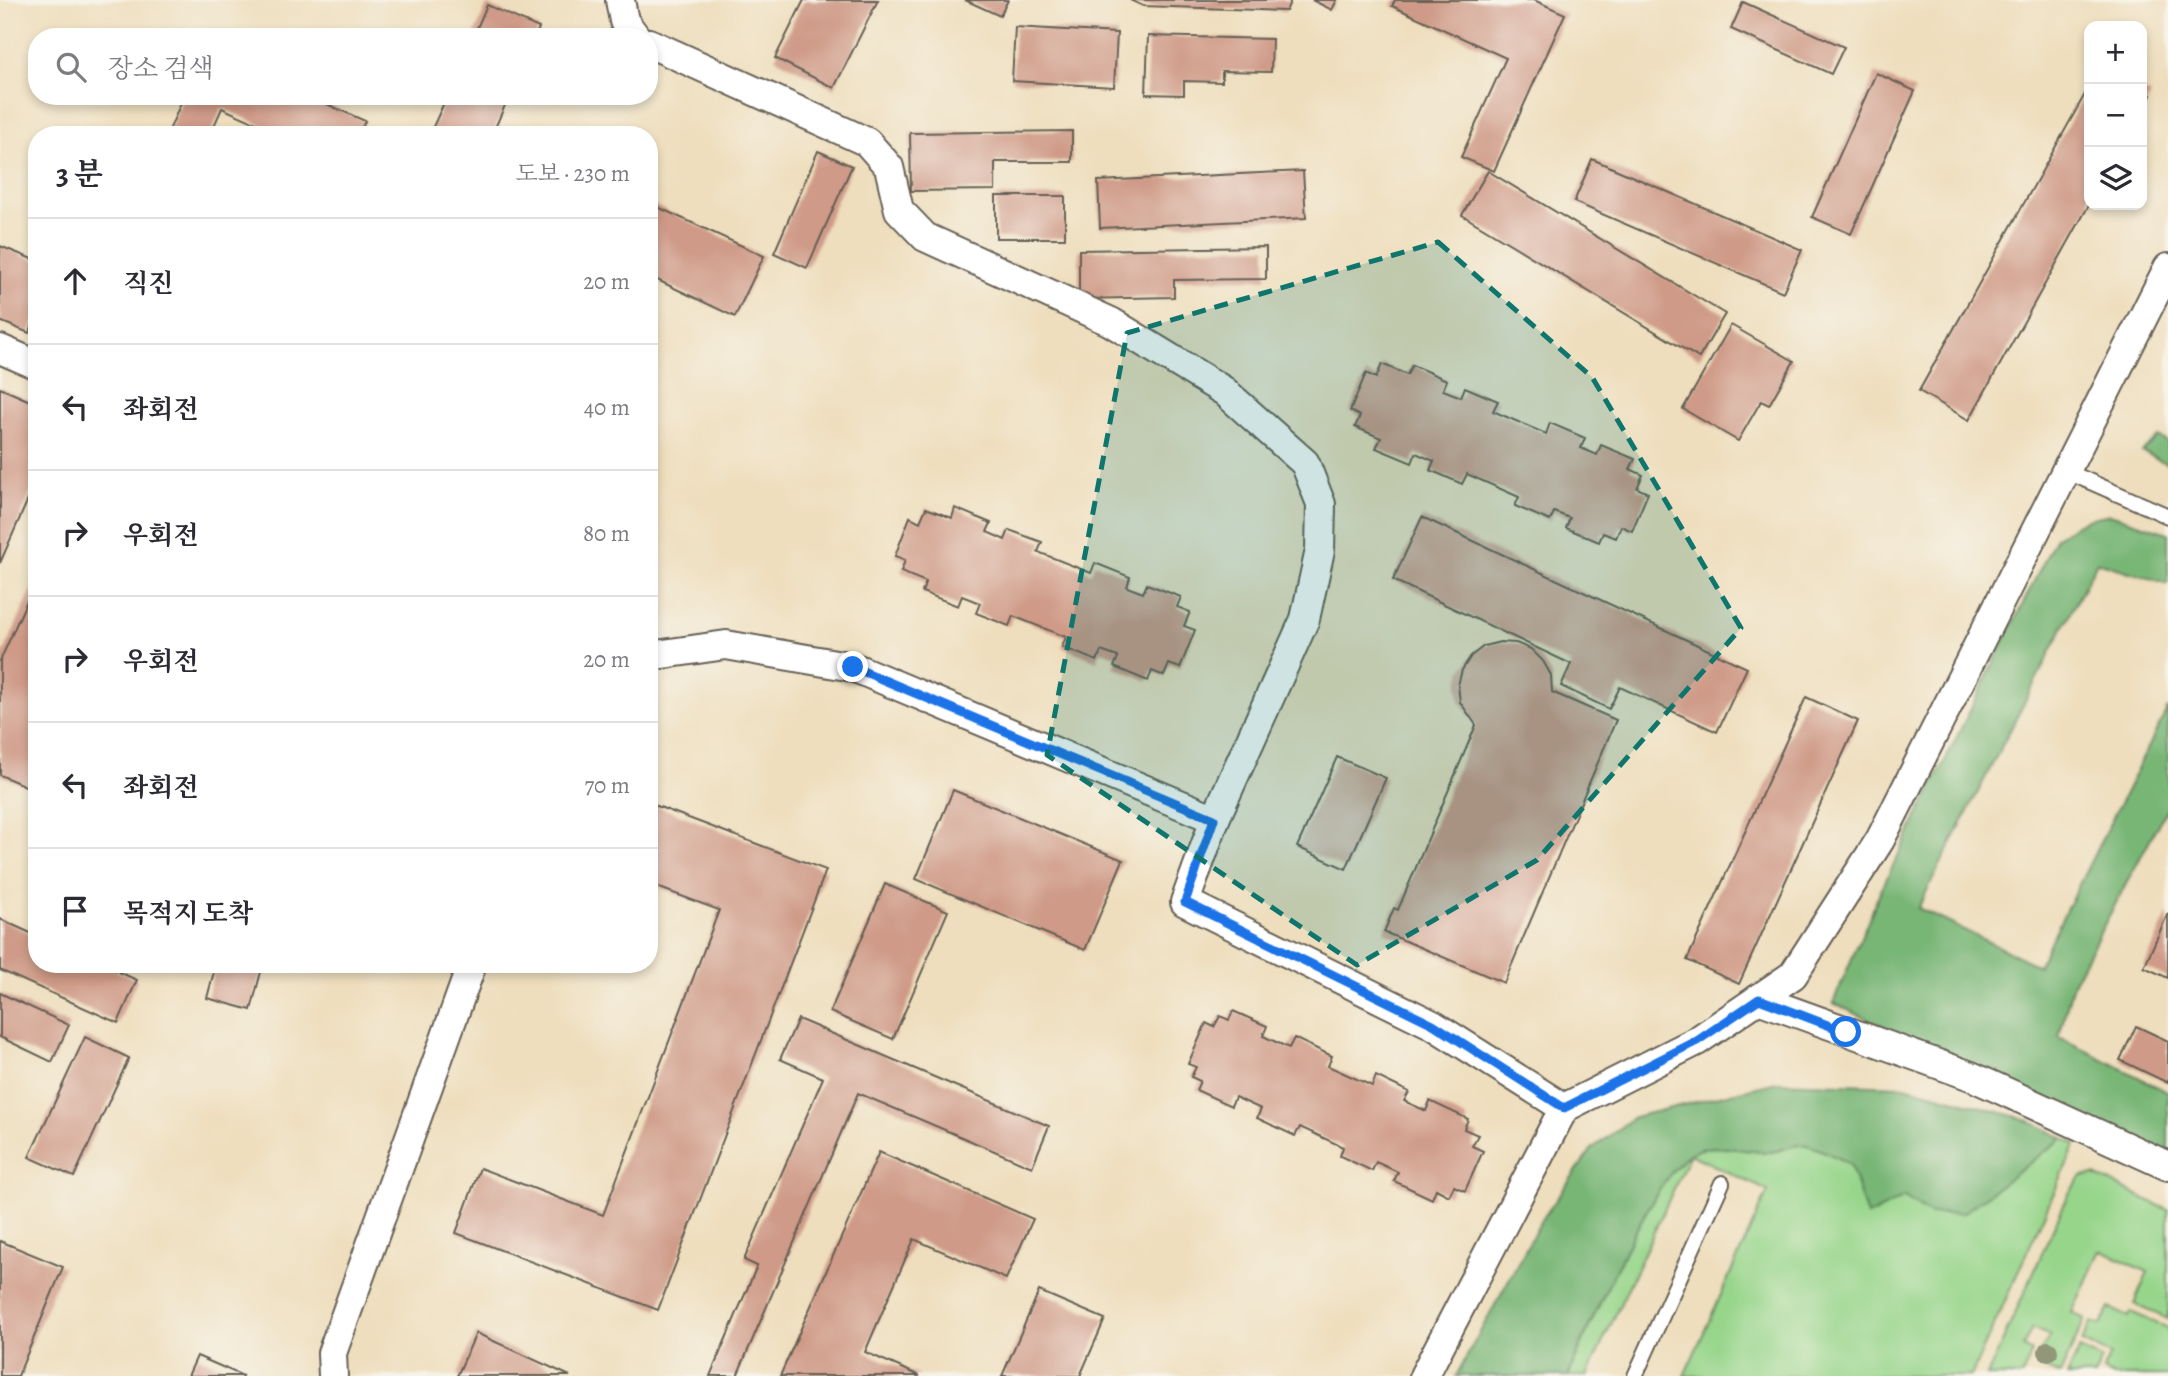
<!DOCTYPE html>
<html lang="ko">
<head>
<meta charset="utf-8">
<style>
  :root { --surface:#fff; --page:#f2f2f3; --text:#2b2b33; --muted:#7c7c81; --line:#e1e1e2 }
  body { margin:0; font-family:Alegreya,"Noto Serif KR",serif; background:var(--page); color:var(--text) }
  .controls { position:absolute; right:21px; top:21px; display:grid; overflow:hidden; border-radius:14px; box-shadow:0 4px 10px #0003 }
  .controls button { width:63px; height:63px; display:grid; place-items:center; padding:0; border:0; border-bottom:2px solid var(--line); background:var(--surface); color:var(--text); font:35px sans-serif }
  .stop { position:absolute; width:21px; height:21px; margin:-16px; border:5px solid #1a73e8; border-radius:50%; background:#fff }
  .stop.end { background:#1a73e8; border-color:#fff; box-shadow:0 2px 7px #0008 }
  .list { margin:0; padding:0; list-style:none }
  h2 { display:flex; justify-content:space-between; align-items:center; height:91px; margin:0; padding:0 28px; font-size:30px }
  h2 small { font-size:23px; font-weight:400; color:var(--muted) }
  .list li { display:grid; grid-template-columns:46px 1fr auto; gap:21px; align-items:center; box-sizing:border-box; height:126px; padding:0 28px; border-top:2px solid var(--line) }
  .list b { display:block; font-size:26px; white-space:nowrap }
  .list em { font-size:23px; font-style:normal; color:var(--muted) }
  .icon { flex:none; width:38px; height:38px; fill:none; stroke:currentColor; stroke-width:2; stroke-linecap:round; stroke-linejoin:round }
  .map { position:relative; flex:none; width:2168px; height:1376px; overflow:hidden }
  .search { position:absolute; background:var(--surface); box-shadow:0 4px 10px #0003; left:28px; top:28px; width:630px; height:77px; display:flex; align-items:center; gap:18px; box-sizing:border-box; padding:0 24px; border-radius:28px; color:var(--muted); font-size:26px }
  .panel { position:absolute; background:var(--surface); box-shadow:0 4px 10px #0003; left:28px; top:126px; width:630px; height:847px; border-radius:28px }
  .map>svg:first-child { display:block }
  .green { fill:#96d58a; stroke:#597853; stroke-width:2 }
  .forest { fill:#78b676; stroke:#4a6949; stroke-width:2 }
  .building { fill:#cf9a87 }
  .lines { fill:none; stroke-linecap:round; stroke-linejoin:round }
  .lane-casing { stroke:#666054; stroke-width:18 }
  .street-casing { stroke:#666054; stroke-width:32 }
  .lane { stroke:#fff; stroke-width:14 }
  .street { stroke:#fff; stroke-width:28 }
  .tree { fill:#929779 }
  .route { stroke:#1a73e8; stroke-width:9 }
  .marked { fill:#0f766e; fill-opacity:0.2; stroke:#0f766e; stroke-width:5; stroke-dasharray:14 9; stroke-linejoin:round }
</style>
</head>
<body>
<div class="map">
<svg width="2168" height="1376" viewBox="0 0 2168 1376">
  <rect width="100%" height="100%" fill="#f7f3e8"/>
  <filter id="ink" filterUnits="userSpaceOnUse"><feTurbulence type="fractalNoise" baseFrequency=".0143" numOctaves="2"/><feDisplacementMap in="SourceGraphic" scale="14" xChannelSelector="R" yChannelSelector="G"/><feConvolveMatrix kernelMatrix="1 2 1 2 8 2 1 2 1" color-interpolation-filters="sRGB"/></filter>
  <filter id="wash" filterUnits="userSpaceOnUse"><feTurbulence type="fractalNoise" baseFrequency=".00686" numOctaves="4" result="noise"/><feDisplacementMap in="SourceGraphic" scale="28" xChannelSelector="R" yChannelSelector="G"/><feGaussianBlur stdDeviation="1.57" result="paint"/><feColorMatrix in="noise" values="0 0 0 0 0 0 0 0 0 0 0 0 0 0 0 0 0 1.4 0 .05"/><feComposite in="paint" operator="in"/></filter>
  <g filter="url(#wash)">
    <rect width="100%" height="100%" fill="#eedebd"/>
    <g class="green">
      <path d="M2063 1138 2076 1144 1971 1376H1684L1768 1191 1690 1154 1587 1376H1569C1585 1333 1655 1174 1691 1153 1712 1140 1746 1153 1770 1152 1781 1151 1795 1143 1806 1145 1821 1148 1836 1158 1850 1164L1858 1188 1904 1197 1963 1213Z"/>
      <polygon points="2095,1175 2168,1210 2168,1319 2134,1304 2148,1272 2100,1250 2072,1313 2085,1319 2060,1375 2034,1363 2050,1336 2032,1328 2023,1347 2032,1352 2022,1376 1987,1376 2069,1193 2082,1176"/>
      <polygon points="2109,1308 2129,1317 2131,1312 2168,1328 2168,1376 2114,1376 2103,1371 2111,1355 2082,1342 2091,1322 2101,1325"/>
      <polygon points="2079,1349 2102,1359 2094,1376 2067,1376"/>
    </g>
    <g class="forest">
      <polygon points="2158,437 2168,442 2168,464 2142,452"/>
      <polygon points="2110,514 2168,533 2168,584 2097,562 1918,908 2038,966 2168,708 2168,806 2073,983 2059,1037 2168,1092 2168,1158 1833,1003 1881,890 2056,537 2087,519"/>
      <path d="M1777 1082 1905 1086 2025 1119 2063 1138 1963 1213 1930 1214 1904 1197 1867 1216 1850 1164C1836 1158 1821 1148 1806 1145 1795 1143 1781 1151 1770 1152 1746 1153 1712 1140 1691 1153 1655 1174 1585 1333 1568 1376H1456L1541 1221 1592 1149 1634 1117Z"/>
    </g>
    <g id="blocks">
      <g class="building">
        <polygon points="804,0 878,0 834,88 775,58"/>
        <polygon points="965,0 1008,0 1000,16"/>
        <polygon points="1130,0 1291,0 1286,11 1143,6"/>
        <polygon points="1312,0 1337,0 1332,10"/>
        <polygon points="1395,0 1534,0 1565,14 1494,171 1461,157 1506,58 1392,6"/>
        <polygon points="1743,2 1844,47 1831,74 1731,29"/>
        <polygon points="487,5 539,28 535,37 473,37"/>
        <polygon points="1015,27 1117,33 1114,87 1012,81"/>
        <polygon points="1148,36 1272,39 1271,72 1222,71 1222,82 1184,81 1184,95 1146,94"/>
        <polygon points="1876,73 1915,91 1851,234 1812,217"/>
        <polygon points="2089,87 2089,205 1969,420 1919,391"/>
        <polygon points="2142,89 2151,95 2142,112"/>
        <polygon points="184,96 309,96 365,121 359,135 283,135 222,108 210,135 167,135"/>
        <polygon points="447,96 509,96 492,135 444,135 432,129"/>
        <polygon points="1072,131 1072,162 995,162 995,190 911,191 910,133"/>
        <polygon points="818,151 852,166 807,268 774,253"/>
        <polygon points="1592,159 1802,250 1783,292 1574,202"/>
        <polygon points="1303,171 1306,218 1100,228 1098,181"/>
        <polygon points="1488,171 1725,314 1699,358 1462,215"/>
        <rect x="996" y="196" width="69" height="42"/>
        <polygon points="649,203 764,256 735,317 649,276"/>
        <polygon points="0,246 37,261 37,316 29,333 0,321"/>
        <polygon points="1266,247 1266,279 1174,280 1174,297 1079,299 1079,250"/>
        <polygon points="1731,325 1794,361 1769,405 1761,401 1738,441 1683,409"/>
        <polygon points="1382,364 1407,375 1412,365 1447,380 1443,390 1461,397 1465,387 1498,401 1493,411 1546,434 1550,423 1585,438 1581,448 1597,455 1601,445 1635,459 1630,469 1643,475 1637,488 1648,493 1632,531 1621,526 1616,538 1603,533 1599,542 1566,528 1570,518 1554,512 1550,521 1515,506 1519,497 1467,474 1462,484 1430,470 1434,461 1416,453 1412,463 1376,448 1381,438 1355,427 1360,416 1350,411 1366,373 1376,378"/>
        <polygon points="0,388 37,404 37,479 0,563"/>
        <polygon points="926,508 952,518 955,508 991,523 987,532 1005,540 1009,530 1042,542 1038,552 1091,573 1095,563 1130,577 1127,587 1143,593 1147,584 1181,597 1177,607 1190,612 1184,626 1195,630 1180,668 1169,664 1164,676 1152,671 1148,681 1114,667 1118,657 1101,651 1097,661 1062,647 1066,637 1013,616 1009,626 976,613 980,603 962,596 958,606 922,592 926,582 901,572 905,560 895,556 910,517 920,522"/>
        <polygon points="1422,517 1747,668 1717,732 1620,687 1609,709 1561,686 1571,664 1393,580"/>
        <polygon points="37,578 37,791 0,775 0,661"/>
        <polygon points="1500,642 1516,643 1531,649 1543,661 1551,675 1552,692 1616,720 1504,983 1384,932 1394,908 1398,910 1476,725 1460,702 1458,685 1462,670 1471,656 1484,646"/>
        <polygon points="1806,697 1858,721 1739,984 1687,960"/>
        <polygon points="1337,757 1386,778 1346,869 1297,847"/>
        <polygon points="953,790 1123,860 1085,950 916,879"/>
        <polygon points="649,803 826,870 658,1310 456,1233 480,1168 603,1215 719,910 649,884"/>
        <polygon points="885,884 948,911 893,1039 830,1012"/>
        <polygon points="2168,913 2168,978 2144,967"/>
        <polygon points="0,919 37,936 37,964 101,964 137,980 118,1023 0,970"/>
        <polygon points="216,964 263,964 251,1010 207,998"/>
        <polygon points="0,993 69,1025 52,1062 0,1037"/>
        <polygon points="1233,1011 1267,1026 1263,1036 1289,1048 1294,1038 1332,1056 1328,1066 1372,1086 1376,1076 1409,1092 1404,1101 1426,1111 1430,1101 1468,1119 1464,1129 1478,1135 1472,1146 1483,1151 1465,1191 1454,1186 1449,1196 1436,1189 1432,1199 1394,1181 1398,1172 1376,1162 1372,1171 1340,1156 1343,1147 1300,1127 1295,1136 1257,1118 1261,1109 1235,1097 1231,1106 1196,1090 1200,1081 1191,1077 1196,1067 1188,1064 1206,1023 1214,1027 1220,1016 1229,1020"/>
        <polygon points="798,1019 1049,1126 1032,1167 858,1093 737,1376 710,1376 757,1266 744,1260 823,1078 780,1059"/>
        <polygon points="2136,1026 2168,1041 2168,1083 2120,1060"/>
        <polygon points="85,1037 129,1058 74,1177 29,1157"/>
        <polygon points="879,1152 1033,1219 1006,1279 914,1239 865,1352 920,1376 780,1376"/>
        <polygon points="0,1241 63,1267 18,1376 0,1376"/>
        <polygon points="1039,1291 1105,1319 1080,1376 1002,1376"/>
        <polygon points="476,1333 570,1376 457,1376"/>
        <polygon points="197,1356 243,1376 188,1376"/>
      </g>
    </g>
  </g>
  <g filter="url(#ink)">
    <use href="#blocks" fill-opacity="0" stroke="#666054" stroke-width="2"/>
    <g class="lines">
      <defs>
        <g id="lane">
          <polyline points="2068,472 2168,516"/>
          <polyline points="1635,1376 1722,1183"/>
        </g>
        <g id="street">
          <polyline points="620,0 624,21 636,37"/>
          <polyline points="649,43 867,142 889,167 899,210 925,237 1111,322 1224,391 1305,463 1321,504 1320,550 1305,619 1215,819 1185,902 1433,1025 1564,1108"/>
          <polyline points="0,349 37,365"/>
          <polyline points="649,656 726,645 853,667 1215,819"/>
          <polyline points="1758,999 1971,1076 2168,1166"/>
          <polyline points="333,1376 332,1353 472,964"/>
          <polyline points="1424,1376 1564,1108 1697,1041 1793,975 1880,840 2168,268"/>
        </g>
      </defs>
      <use href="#lane" class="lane-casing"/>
      <use href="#street" class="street-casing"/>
      <use href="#lane" class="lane"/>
      <use href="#street" class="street"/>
    </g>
    <circle class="tree" cx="2048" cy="1351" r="10"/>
  </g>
  <g class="lines" filter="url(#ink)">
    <polyline class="route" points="853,667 1214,819 1185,902 1433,1024 1564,1108 1697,1041 1759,999 1846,1032"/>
  </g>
  <path class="marked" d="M1438 242 1592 377 1741 628 1537 860 1357 965 1047 755 1127 333Z"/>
</svg>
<div class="controls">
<button>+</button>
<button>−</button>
<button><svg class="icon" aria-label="layers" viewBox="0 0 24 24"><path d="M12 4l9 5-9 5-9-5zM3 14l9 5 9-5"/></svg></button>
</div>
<div class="stop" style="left:1846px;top:1032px"></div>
<div class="stop end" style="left:853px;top:667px"></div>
<div class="search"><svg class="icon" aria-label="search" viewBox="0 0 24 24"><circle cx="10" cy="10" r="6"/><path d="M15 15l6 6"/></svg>장소 검색</div>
<section class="panel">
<h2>3 분<small>도보 · 230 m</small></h2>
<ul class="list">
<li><svg class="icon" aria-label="ahead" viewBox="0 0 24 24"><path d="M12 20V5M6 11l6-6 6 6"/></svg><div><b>직진</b></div><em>20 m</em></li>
<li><svg class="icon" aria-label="left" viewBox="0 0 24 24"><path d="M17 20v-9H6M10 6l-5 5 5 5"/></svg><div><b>좌회전</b></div><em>40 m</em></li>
<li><svg class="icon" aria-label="right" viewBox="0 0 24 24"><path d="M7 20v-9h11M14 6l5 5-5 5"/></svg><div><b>우회전</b></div><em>80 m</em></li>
<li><svg class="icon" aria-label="right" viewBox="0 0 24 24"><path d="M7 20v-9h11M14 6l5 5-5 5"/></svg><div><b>우회전</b></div><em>20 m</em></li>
<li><svg class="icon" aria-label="left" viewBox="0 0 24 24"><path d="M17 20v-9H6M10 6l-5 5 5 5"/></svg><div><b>좌회전</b></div><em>70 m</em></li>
<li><svg class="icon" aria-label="arrive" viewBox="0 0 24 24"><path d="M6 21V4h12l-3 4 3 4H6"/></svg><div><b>목적지 도착</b></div></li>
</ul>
</section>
</div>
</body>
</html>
